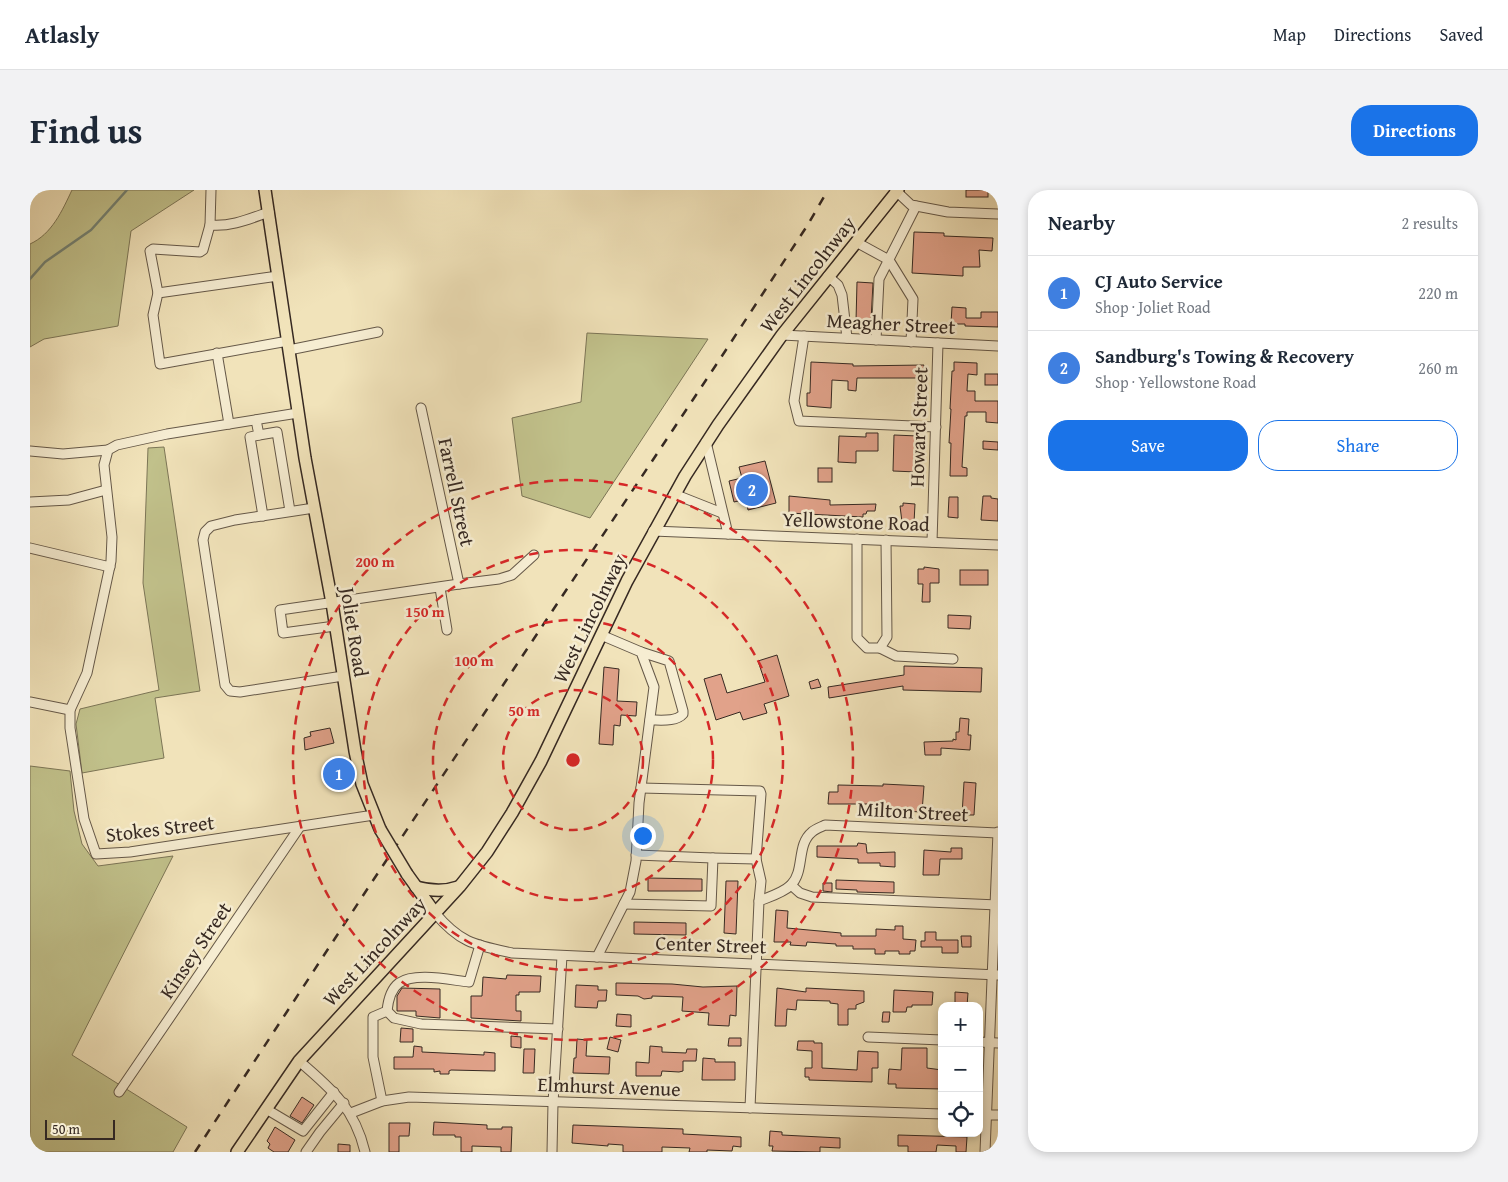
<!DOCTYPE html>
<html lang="en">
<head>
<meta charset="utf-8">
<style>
  :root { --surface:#fff; --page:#f2f2f3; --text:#1f2937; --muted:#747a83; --line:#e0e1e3; --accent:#1a73e8 }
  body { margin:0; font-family:"Gentium Book Plus",serif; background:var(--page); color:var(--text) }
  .controls { position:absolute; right:15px; bottom:15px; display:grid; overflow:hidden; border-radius:10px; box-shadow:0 2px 8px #0003 }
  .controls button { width:45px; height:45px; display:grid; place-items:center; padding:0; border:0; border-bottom:1px solid var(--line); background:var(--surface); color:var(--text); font:25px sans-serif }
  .scale { position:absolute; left:15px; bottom:12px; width:70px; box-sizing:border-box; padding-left:5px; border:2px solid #362922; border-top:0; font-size:14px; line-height:18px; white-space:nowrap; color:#362922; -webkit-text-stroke:4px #f6edd2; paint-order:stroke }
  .you { position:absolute; left:612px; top:645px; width:18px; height:18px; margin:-12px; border:4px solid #fff; border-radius:50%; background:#1a73e8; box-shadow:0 0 0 8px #1a73e833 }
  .badge { display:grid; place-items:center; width:32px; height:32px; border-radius:50%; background:var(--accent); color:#fff; font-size:16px; font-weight:700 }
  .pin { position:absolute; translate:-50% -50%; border:2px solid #fff; box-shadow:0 1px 5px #0006 }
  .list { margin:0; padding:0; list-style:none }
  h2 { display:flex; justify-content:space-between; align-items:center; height:65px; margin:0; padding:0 20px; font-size:21px }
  h2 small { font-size:16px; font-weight:400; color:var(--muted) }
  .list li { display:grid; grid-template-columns:32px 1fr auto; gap:15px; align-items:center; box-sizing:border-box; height:75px; padding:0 20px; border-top:1px solid var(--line) }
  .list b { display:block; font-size:19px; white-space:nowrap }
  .list p { margin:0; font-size:16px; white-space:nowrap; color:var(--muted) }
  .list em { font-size:16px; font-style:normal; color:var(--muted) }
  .actions { display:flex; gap:10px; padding:15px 20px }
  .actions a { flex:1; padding:11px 0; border:1px solid var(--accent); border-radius:20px; text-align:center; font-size:18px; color:var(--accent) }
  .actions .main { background:var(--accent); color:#fff }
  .icon { flex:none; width:28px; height:28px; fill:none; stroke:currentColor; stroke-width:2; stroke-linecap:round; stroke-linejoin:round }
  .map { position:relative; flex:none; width:968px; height:962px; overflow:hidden; border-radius:20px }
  header { display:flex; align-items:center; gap:30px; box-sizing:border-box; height:70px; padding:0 25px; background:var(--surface); border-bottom:1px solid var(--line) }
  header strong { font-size:24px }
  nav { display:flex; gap:28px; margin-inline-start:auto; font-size:18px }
  .intro { display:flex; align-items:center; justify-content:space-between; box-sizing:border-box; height:120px; padding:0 30px }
  h1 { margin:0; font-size:35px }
  .button { padding:12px 22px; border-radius:20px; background:var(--accent); color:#fff; font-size:18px; font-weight:700 }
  main { display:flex; gap:30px; padding:0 30px }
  aside { flex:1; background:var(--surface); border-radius:20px; box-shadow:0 2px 8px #0003 }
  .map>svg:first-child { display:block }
  .green { fill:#c1c18b; stroke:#7c7556 }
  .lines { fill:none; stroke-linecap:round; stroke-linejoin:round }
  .stream { stroke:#738274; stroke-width:2.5 }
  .building { fill:#e1a28a; stroke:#362922 }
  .minor-casing { stroke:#655848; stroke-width:11 }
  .major-casing { stroke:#362922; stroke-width:14 }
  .minor { stroke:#f6edd2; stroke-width:9 }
  .major { stroke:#f1e3ba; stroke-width:11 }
  .rail { stroke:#362922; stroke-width:2.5; stroke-dasharray:9 9; stroke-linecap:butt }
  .major-bridge-casing { stroke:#362922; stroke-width:14; stroke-linecap:butt }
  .major-bridge { stroke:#f1e3ba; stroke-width:11 }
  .ring { fill:none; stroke:#d62828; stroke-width:2.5; stroke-dasharray:9 6 }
  .labels { text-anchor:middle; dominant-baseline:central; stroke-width:5; stroke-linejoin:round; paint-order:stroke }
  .street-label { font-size:20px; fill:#362922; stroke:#f6edd2 }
  .centre { fill:#d62828; stroke:#f6edd2; stroke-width:2.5 }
  .ring-label { font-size:15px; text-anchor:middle; font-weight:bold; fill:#d62828; stroke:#f6edd2; stroke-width:5; stroke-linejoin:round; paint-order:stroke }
</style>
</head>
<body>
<header>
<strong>Atlasly</strong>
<nav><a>Map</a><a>Directions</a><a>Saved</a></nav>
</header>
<div class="intro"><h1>Find us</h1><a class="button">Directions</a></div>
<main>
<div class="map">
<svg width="968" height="962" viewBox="0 0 968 962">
  <rect width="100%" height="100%" fill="#f1e3ba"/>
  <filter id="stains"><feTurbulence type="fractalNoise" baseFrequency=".004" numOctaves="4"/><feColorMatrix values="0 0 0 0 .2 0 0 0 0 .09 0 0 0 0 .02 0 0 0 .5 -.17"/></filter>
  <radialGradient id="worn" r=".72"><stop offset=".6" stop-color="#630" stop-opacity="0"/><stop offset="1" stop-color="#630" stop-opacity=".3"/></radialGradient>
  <g class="green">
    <path d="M42 0H164L101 41 88 136 14 149 0 157V54C22 44 32 21 42 0Z"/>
    <polygon points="557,143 678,149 560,328 492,306 482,228 551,212"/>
    <polygon points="134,257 170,501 125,508 134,568 52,583 46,534 50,519 129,500 113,393 118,258"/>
    <polygon points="0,576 40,581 44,621 52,654 68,676 143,666 42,865 157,937 143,962 0,962"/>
  </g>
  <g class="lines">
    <polyline class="stream" points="0,89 15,72 61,40 97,0"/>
  </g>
  <g class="building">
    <rect x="936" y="0" width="22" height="7"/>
    <polygon points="884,42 914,43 914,46 963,48 962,61 949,60 950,77 933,77 933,86 882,83"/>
    <polygon points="827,92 843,93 841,131 826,131"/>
    <polygon points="922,117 936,118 936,128 951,128 951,122 968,122 968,137 935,136 935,134 921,134"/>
    <polygon points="781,172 823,174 823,176 894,175 893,188 827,188 826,201 818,200 818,191 802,190 801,218 777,216 777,203 780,203"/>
    <polygon points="924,172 947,173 947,185 938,184 937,201 945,201 945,211 968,211 968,233 956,232 956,222 937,222 937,226 935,226 932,277 937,278 937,286 920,286 921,253 919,253 921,219 920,219 922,181 924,181"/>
    <rect x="955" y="184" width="13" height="11"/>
    <polygon points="836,243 848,243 848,261 826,261 826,273 808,272 809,246 836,247"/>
    <polygon points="864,245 888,246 887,282 863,281"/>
    <polygon points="953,251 968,252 968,260 953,259"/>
    <polygon points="735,271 746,313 718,320 716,309 704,312 699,291 712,288 709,277"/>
    <rect x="788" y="278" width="14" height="14"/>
    <polygon points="759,306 800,310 800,315 846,314 845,321 837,321 836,324 833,324 833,327 759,323"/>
    <polygon points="953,306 961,306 961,308 968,309 968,331 951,330"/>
    <polygon points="919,307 928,307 928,328 918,327"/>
    <polygon points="873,313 885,314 884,333 872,332 870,316 873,316"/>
    <polygon points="894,377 909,379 909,393 900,393 900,412 892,412 893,394 888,394 888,379 894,379"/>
    <rect x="930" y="380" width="28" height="15"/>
    <polygon points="918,425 941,426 940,439 918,438"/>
    <polygon points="747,465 759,506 734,514 737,523 713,530 710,522 686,530 674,489 691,484 697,503 735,492 728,471"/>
    <polygon points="874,476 952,478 951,502 873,500 873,496 799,508 798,497 874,485"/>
    <polygon points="574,477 589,479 587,511 607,512 606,526 591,525 590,536 584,535 583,555 569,554"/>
    <polygon points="788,489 791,497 781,499 779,492"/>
    <polygon points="930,528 939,529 938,545 941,545 940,560 911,558 911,565 895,565 894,552 923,551 923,549 926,550 926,542 929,542"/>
    <polygon points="300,538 304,553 275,560 274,548 281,546 280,542"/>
    <polygon points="934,592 946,593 944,625 932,625"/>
    <polygon points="853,594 894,596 892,622 852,620 852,614 798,614 799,602 808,602 808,595 853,596"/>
    <polygon points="828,653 836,654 837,663 865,662 865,677 850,676 850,673 828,673 828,669 787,667 787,656 827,656"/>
    <polygon points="921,658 932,658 932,669 910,669 909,685 893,685 894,660 921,662"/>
    <polygon points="618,688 672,689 672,701 618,701"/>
    <polygon points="806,690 864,692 864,703 827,702 827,700 806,699"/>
    <polygon points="696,691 708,691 706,744 694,743"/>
    <polygon points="793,693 802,693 802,702 793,701"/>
    <polygon points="746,720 758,721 757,738 811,743 811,746 846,746 846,739 865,740 865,736 873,736 873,749 886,750 885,761 880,761 880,764 869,764 869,761 855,761 855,764 845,764 845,759 823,759 823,756 806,756 806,754 777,752 776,756 760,755 761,752 744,752"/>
    <polygon points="604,732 656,733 656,745 604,744"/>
    <polygon points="895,742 906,742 906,750 928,750 928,763 912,763 912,757 891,757 891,751 895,751"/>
    <polygon points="931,746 941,746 941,757 932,757"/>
    <polygon points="477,785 511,786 510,802 489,802 489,805 486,805 486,821 491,821 491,831 441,828 441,806 452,806 453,787 476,789"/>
    <polygon points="586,793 642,794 673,797 707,796 706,826 700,825 699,836 678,835 679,823 652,821 653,807 622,806 622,808 614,809 608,806 586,805"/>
    <polygon points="546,795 568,796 568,800 577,800 576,811 568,811 567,818 545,817"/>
    <polygon points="372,798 410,799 410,828 386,826 386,821 367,821 367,806"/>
    <polygon points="747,798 776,802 776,798 834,801 834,812 826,815 826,819 818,819 818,835 808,835 808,814 800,813 800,811 767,810 766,820 757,819 756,836 745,836"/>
    <polygon points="864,800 903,802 902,815 882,815 882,817 877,817 876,822 863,822"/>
    <polygon points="925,802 938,803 937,816 925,816"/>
    <polygon points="853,822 860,822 859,832 852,832"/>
    <polygon points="587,824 601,825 601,837 586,836"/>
    <polygon points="371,838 383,839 383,852 370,852"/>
    <polygon points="481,846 491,847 491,858 481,857"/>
    <polygon points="580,847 591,850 588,862 577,859"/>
    <polygon points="699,848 711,848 711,856 698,856"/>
    <polygon points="547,849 557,850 556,866 580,867 579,884 543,883 544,868 546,868"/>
    <polygon points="768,851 784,851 784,853 792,853 792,878 827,880 828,861 848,862 848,878 842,878 842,892 779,890 779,887 775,887 775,878 782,878 782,861 767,860"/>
    <polygon points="384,856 392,857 392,862 454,865 454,862 465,863 465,881 421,880 419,881 419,884 410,884 410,881 404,882 404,879 364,879 364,867 383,867"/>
    <polygon points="620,856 632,857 632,862 656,863 657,859 667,859 666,871 653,871 653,881 649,882 632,881 631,886 606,886 606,872 619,873"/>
    <polygon points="872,858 897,858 897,878 912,880 912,899 866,898 866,894 858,894 859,879 871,880"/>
    <polygon points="494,859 505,859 504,883 493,883"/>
    <polygon points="673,868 685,869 685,872 705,872 705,890 672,890"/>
    <polygon points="272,907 284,915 272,933 260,926"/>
    <polygon points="404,932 457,935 457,939 472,939 472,937 482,937 481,962 471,962 471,957 442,956 442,962 431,962 431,947 425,947 425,945 403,945"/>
    <polygon points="359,933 380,933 379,946 369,946 369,962 359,962"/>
    <polygon points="543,935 653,939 653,944 711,947 711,957 703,956 702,961 677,960 677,962 659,962 660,958 632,957 632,962 593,962 593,955 578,954 578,956 542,953"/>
    <polygon points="245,937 265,950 258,962 244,962 238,958 240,954 237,951"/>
    <polygon points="740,941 752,942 752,945 810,948 810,958 790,957 790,962 742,961 743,956 739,956"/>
    <polygon points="868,945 937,947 936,962 926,962 926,956 907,955 906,962 878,962 878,956 868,956"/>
    <polygon points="308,954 320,955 320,962 308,962"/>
  </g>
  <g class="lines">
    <defs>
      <g id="minor">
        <path d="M181 0 180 35C201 37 219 29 239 22"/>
        <polyline points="865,0 881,15 918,22 968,24"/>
        <polyline points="826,52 859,70 883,109 881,152"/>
        <polyline points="248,86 128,103 123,125 130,174 258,151"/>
        <polyline points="798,86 808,95 812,105 817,148"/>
        <polyline points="128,103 120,61 123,59 170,62 173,60 180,35"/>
        <polyline points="752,145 968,156"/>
        <polyline points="774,146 764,211 769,231 906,237"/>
        <polyline points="846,150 849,89 886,16"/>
        <polyline points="259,160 348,142"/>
        <polyline points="187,163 199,234"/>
        <polyline points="391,218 429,394"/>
        <polyline points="268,223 137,244 87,255 78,260 74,275 82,347 81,371 57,483 40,520 40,538 54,629 66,664 100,662 344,625"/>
        <polyline points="226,230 229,245 220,247 233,326"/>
        <polyline points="229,245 247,242 260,321"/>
        <polyline points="676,252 698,344"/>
        <polyline points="0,261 33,264 78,260"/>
        <polyline points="644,304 692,323"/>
        <polyline points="0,312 39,310 76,300"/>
        <polyline points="284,318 205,330 181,336 175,342 173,350 195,495 200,501 210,502 313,486"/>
        <polyline points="623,341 968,355"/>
        <polyline points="827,349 827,448 837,458 850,458 857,447 856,350"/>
        <polyline points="902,352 908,153"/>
        <polyline points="0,358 80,377"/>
        <polyline points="410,398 417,440"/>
        <polyline points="305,436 253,443 250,420 429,394 469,389 482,385 504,365"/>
        <polyline points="850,458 866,466 923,469"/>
        <path d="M611 462 639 471 653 521V524C646 532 631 530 620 530"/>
        <polyline points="0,512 40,520"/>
        <polyline points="611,598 730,601 731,604 726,669"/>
        <polyline points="606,665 683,668"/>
        <polyline points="761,695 770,703 782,707 968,715"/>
        <polyline points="594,714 681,716 683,668 726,669 731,691 729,711"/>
        <path d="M405 723C430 753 445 755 482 763L968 785"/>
        <polyline points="567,767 600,702 606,671 609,613 624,497 611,462 571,445"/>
        <polyline points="357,821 364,828 391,834 528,839"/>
        <polyline points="838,847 912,850"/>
        <polyline points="949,852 968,853"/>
        <path d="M269 871C302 899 325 919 335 962"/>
        <polyline points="89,902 269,638"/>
        <path d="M352 911 343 867V827L357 821C358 811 361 799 369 793 385 782 420 790 439 792L450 755"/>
        <path d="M720 918 729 711C739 707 753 703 761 695 775 681 766 655 782 642 785 639 791 637 795 635L968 643"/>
        <polyline points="236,919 273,941 304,902"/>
        <polyline points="321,923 352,911 379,907 912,924"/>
        <polyline points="949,925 968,925"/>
        <polyline points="276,962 290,942 314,913"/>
        <polyline points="522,962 523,913 532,766"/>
        <polyline points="955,962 968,642"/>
      </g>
      <g id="major">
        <polyline points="235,0 275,268 302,413 325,561 332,594 350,639"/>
        <polyline points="377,684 405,723"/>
        <path d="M386 697C401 701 414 702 428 697"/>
        <polyline points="207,962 269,871 430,696 457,662 482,623 511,571 597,391 655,286 688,235 752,145 868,0"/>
      </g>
    </defs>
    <use href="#minor" class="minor-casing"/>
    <use href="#major" class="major-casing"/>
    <use href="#minor" class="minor"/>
    <use href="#major" class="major"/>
    <polyline class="rail" points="165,962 338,698 690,169 777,36 798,0"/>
    <defs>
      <polyline id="major-bridge" points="350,639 377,684"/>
    </defs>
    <use href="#major-bridge" class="major-bridge-casing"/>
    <use href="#major-bridge" class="major-bridge"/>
  </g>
  <g class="ring">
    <circle cx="543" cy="570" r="70"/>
    <circle cx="543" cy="570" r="140"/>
    <circle cx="543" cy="570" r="210"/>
    <circle cx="543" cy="570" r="280"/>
  </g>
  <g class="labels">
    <g class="street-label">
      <text transform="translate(777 84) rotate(-52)">West Lincolnway</text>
      <text transform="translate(861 133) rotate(3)">Meagher Street</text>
      <text transform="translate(888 237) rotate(-88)">Howard Street</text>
      <text transform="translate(427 302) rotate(78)">Farrell Street</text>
      <text transform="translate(826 331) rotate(2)">Yellowstone Road</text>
      <text transform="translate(559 428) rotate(-64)">West Lincolnway</text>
      <text transform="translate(325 442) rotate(81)">Joliet Road</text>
      <text transform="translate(883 621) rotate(3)">Milton Street</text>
      <text transform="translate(130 638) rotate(-7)">Stokes Street</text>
      <text transform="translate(681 754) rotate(2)">Center Street</text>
      <text transform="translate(165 760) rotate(-56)">Kinsey Street</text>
      <text transform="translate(344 761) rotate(-47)">West Lincolnway</text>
      <text transform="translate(579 896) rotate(2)">Elmhurst Avenue</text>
    </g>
  </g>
  <circle cx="543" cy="570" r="8" class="centre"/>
  <g class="ring-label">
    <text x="345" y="377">200 m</text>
    <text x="395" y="427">150 m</text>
    <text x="444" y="476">100 m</text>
    <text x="494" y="526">50 m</text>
  </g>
  <rect width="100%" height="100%" filter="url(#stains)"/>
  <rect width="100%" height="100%" fill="url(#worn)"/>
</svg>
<div class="controls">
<button>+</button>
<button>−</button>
<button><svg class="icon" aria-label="locate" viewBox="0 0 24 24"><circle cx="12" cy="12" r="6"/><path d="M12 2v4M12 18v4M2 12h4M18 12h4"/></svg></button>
</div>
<div class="scale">50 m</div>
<div class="you"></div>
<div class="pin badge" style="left:309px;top:584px;background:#3f7fe0">1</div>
<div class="pin badge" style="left:722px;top:300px;background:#3f7fe0">2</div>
</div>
<aside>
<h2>Nearby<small>2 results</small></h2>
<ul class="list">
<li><span class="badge" style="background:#3f7fe0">1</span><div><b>CJ Auto Service</b><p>Shop · Joliet Road</p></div><em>220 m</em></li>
<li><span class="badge" style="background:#3f7fe0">2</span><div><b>Sandburg's Towing &amp; Recovery</b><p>Shop · Yellowstone Road</p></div><em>260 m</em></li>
</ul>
<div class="actions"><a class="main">Save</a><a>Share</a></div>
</aside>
</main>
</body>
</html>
